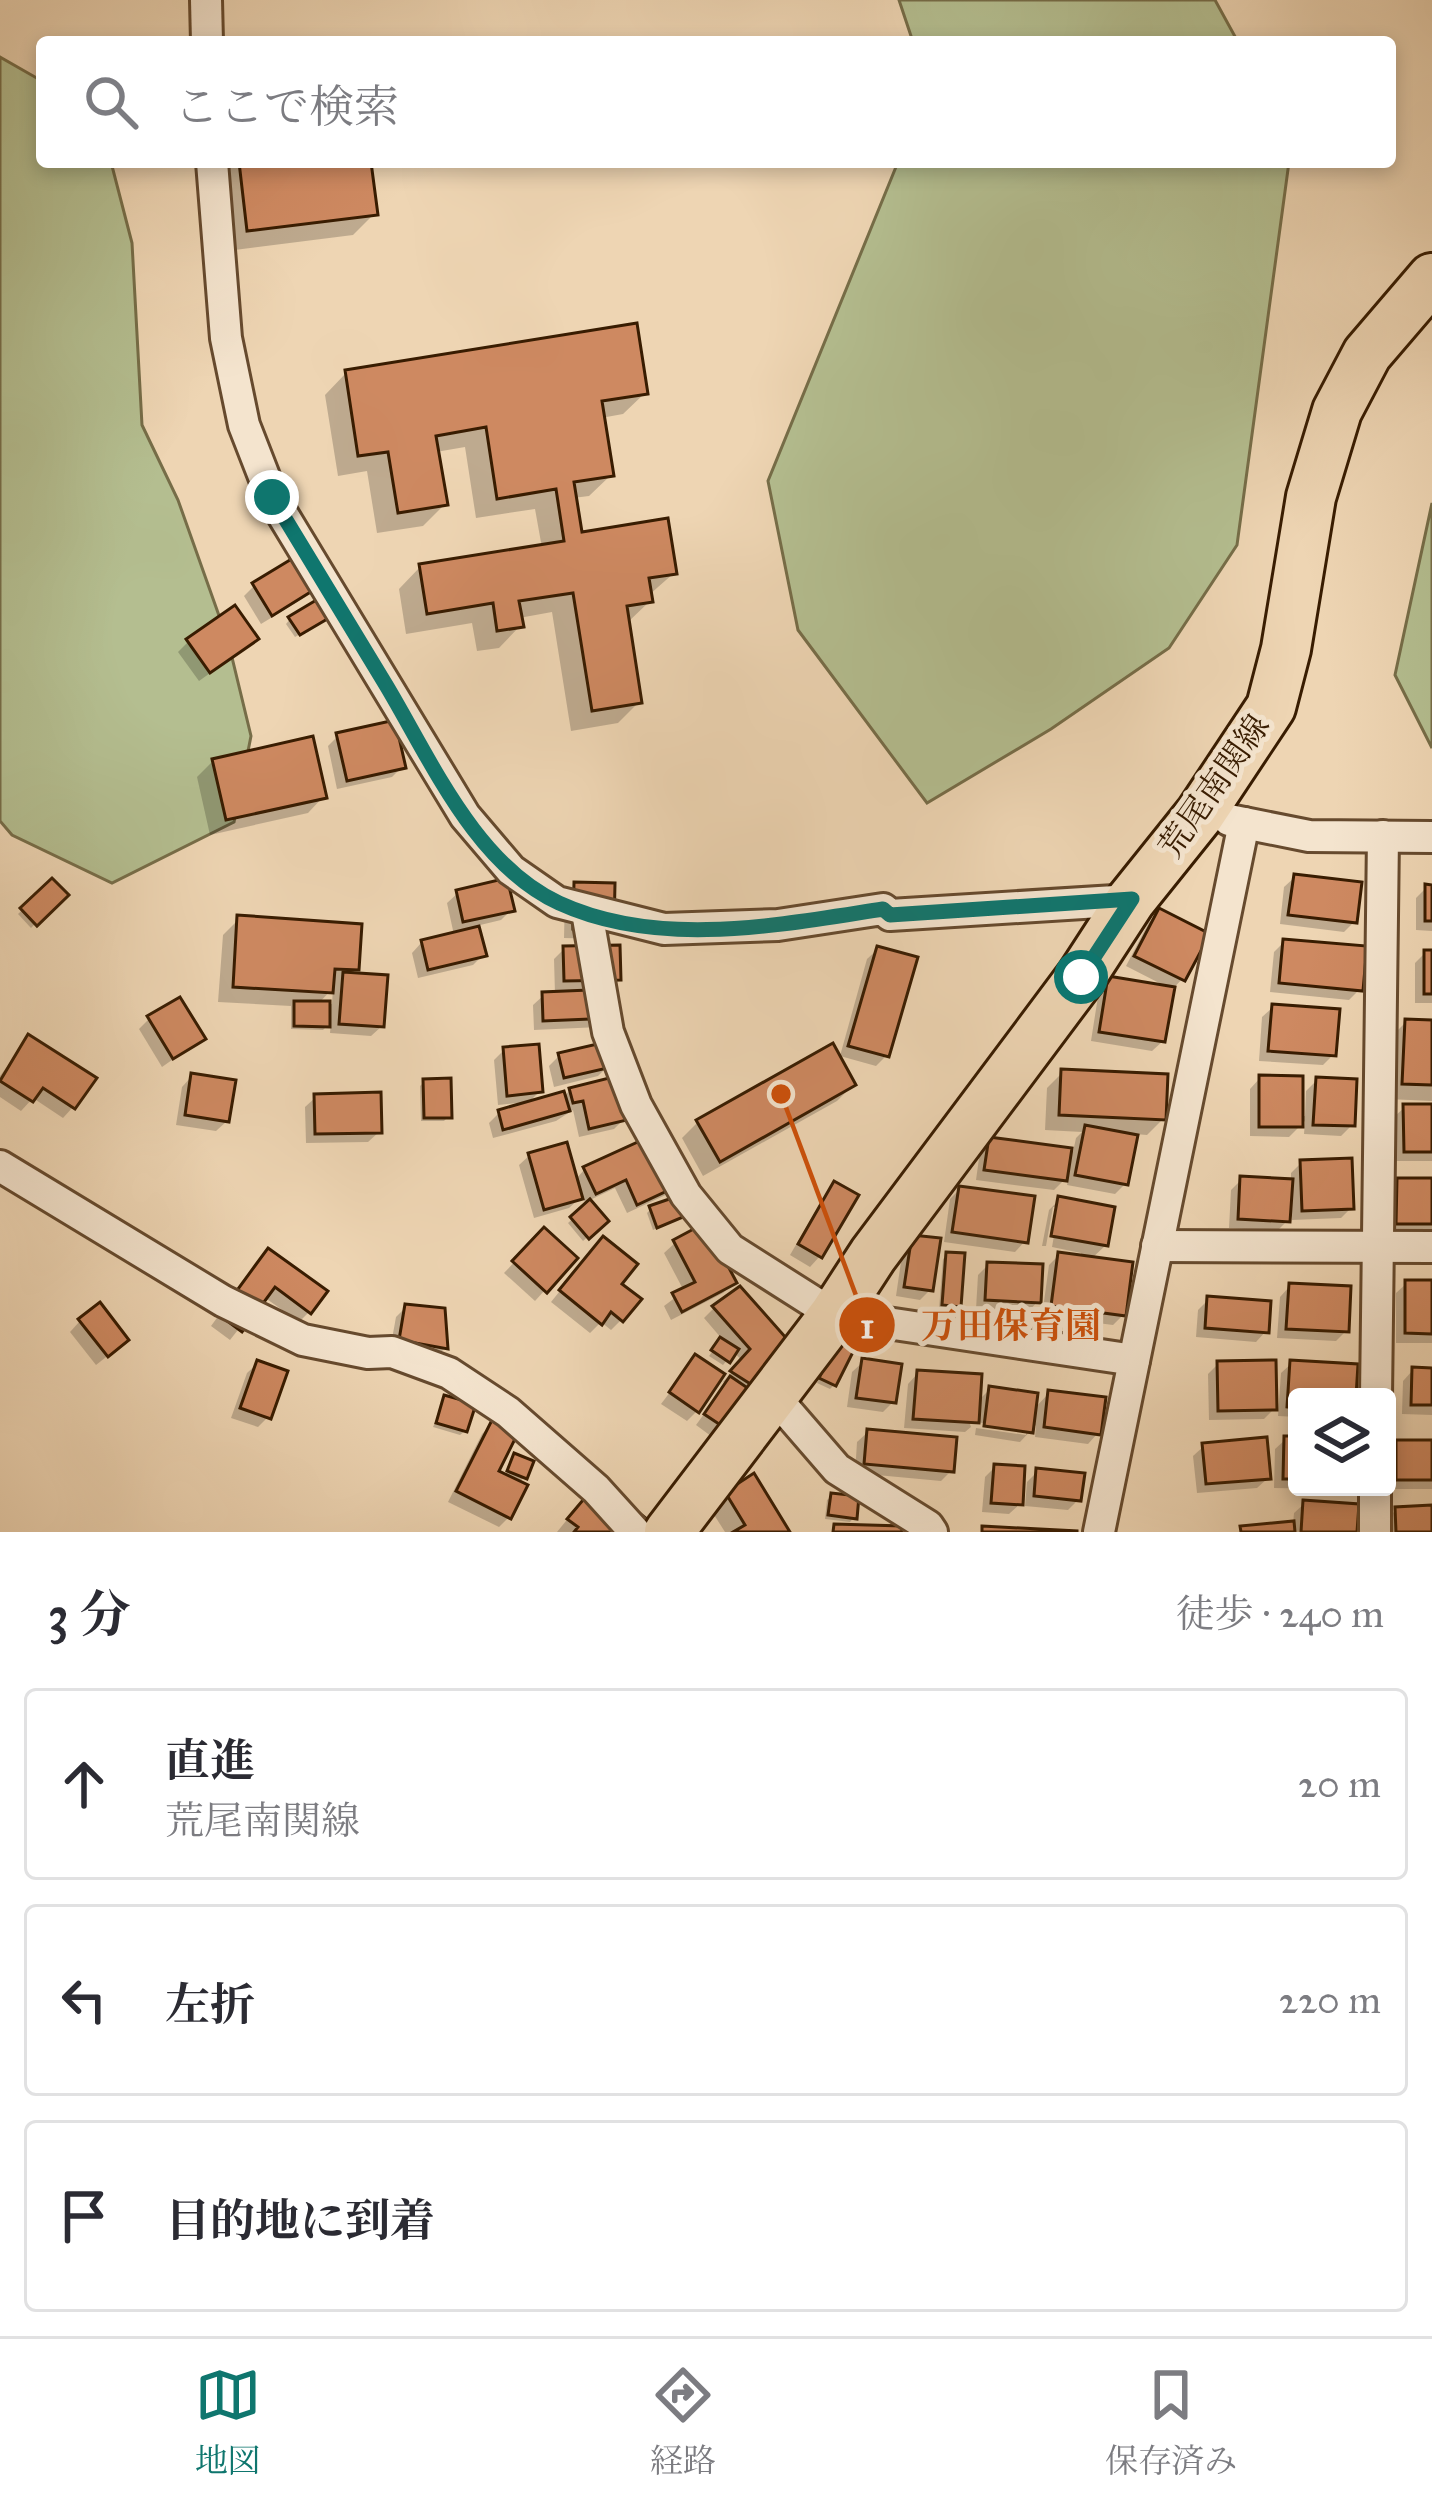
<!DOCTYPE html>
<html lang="ja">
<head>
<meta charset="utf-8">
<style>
  :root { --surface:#fff; --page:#f7f7f7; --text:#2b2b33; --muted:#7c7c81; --line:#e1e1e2; --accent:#0f766e }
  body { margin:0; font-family:"IM FELL Great Primer","Noto Serif JP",serif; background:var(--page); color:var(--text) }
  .controls { position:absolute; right:36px; bottom:36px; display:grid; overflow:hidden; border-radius:12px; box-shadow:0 6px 18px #0003 }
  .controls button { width:108px; height:108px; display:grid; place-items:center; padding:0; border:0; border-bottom:3px solid var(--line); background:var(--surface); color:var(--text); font:60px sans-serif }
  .stop { position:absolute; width:36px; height:36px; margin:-27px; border:9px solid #0f766e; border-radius:50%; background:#fff }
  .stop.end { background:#0f766e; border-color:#fff; box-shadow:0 3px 12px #0008 }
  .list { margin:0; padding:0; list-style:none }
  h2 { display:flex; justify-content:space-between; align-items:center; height:156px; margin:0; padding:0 48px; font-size:51px }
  h2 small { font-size:39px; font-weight:400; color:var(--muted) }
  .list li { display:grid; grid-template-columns:78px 1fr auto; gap:36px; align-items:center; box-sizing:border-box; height:192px; margin:0 24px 24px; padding:0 24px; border:3px solid var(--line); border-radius:12px }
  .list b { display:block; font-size:45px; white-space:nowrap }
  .list p { margin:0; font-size:39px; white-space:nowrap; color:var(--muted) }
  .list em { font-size:39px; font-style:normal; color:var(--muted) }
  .icon { flex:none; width:66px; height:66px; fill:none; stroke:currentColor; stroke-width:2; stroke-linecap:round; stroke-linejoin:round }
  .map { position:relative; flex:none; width:1432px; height:1532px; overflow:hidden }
  .search { position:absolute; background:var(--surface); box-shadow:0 6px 18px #0003; left:36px; right:36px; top:36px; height:132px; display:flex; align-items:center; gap:30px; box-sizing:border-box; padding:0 42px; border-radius:12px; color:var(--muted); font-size:45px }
  .sheet { height:804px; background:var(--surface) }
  nav { display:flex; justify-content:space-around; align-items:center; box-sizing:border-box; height:168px; border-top:3px solid var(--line); background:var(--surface); font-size:33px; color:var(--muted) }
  nav a { display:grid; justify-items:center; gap:6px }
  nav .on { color:var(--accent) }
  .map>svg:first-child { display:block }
  .green { fill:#b4be90; stroke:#766d48; stroke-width:3 }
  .shadow { fill:#0003; fill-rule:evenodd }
  .building { fill:#ce8961; stroke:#381c01; stroke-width:3 }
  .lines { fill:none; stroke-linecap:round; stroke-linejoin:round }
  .minor-casing { stroke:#664a2e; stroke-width:36 }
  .primary-casing { stroke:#381c01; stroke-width:54 }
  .minor { stroke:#f4e4ce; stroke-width:30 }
  .primary { stroke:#eed5b3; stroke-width:48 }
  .route { stroke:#0f766e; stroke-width:15 }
  .labels { text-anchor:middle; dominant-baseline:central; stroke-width:10; stroke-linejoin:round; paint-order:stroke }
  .street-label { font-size:33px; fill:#381c01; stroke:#f4e4ce }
  .leader { fill:none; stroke:#ce500a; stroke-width:4.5 }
  .callout-dot { fill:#ce500a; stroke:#f4e4ce; stroke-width:4.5 }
  .mark-label { font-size:36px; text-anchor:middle; font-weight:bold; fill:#fff }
  .callout-label { font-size:36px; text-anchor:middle; font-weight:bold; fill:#ce500a; stroke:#f4e4ce; stroke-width:10; stroke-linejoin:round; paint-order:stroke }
</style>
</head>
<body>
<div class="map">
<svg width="1432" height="1532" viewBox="0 0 1432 1532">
  <rect width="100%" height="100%" fill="#eed5b3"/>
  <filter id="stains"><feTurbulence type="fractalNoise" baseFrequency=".00167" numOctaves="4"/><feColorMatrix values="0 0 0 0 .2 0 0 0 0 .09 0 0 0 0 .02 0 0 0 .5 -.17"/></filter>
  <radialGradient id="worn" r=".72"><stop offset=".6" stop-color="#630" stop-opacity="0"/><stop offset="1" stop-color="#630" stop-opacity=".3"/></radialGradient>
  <g class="green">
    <polygon points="899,0 1215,0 1238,42 913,42"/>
    <polygon points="0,57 42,81 42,162 111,162 132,243 142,425 178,500 228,641 251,736 234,822 112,883 12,835 0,821"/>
    <polygon points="898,162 1289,162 1237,545 1169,648 1051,729 927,803 798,630 768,481"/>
    <polygon points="1432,503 1432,748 1395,675"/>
  </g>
  <g class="shadow">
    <polygon points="216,162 368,162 374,214 353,235 227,251"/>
    <polygon points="346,373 645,393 623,414 601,418 611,475 589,496 573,498 579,536 674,573 649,595 650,601 626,624 639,702 618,723 571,731 552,612 519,618 520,626 499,648 477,651 472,623 406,634 399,589 420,567 542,548 535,509 476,518 465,447 436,452 445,504 423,526 377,533 367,471 338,476 325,395"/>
    <polygon points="254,586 320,588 261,624 244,596"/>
    <polygon points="290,619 321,622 295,637 286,624"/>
    <polygon points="188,642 245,648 199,681 178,652"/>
    <polygon points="338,736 402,767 392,777 337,789 328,746"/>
    <polygon points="213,761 323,797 308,813 210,835 197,777"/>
    <polygon points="1295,877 1354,922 1344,932 1280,924 1284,887"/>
    <polygon points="52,882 64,895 31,928 18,914"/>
    <polygon points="575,885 611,929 601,939 564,938 565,895"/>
    <polygon points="1427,887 1432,888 1432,931 1416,930 1416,898"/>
    <polygon points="458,893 511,910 501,920 476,926 483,955 473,965 418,978 412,953 422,942 454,935 447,903"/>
    <polygon points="1159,912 1182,979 1171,991 1163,1041 1152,1051 1091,1041 1099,990 1109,979 1167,987 1126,966 1149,922"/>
    <path d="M239 919 356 969 350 976 382 1026 371 1036 330 1033 331 1022 323 1030 291 1029V1006L218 1002 223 935ZM333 988 332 1004H318Z"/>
    <polygon points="1284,942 1360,989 1349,1000 1270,992 1274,952"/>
    <polygon points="564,949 618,978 604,992 600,1027 534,1030 533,1005 544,995 555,994 554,959"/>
    <polygon points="878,949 886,1056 876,1066 840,1056 867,959"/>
    <polygon points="1425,953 1432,953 1432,1003 1415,1003 1415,963"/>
    <polygon points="1273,1007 1333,1055 1323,1065 1259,1061 1262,1017"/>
    <polygon points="149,1019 202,1039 162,1067 139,1029"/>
    <polygon points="1406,1022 1432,1023 1432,1101 1387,1099 1390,1038"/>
    <polygon points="29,1037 73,1107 63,1118 33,1098 21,1111 0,1097 0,1076"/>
    <polygon points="504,1050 540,1091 526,1105 563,1098 570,1090 624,1119 614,1129 579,1137 573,1110 556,1121 493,1138 489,1123 499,1113 526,1105 526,1102 498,1105 494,1060"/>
    <polygon points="559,1056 608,1066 598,1076 554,1087 549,1066"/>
    <polygon points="1063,1072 1163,1119 1147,1135 1135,1134 1125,1184 1115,1194 1067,1185 1069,1175 1054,1190 976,1180 980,1151 990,1140 1073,1152 1076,1138 1082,1132 1045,1130 1047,1088"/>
    <polygon points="192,1076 227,1121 216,1131 176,1125 182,1087"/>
    <polygon points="1260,1078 1300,1116 1305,1116 1306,1091 1317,1080 1352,1125 1341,1136 1304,1134 1305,1121 1289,1137 1250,1136 1250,1089"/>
    <polygon points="424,1082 449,1116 444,1121 421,1121 420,1086"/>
    <polygon points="853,1085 837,1101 703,1176 682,1138 698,1122"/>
    <polygon points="316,1097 379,1132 368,1142 306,1143 305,1107"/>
    <polygon points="1405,1107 1432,1107 1432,1161 1395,1161 1394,1117"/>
    <polygon points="660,1135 672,1192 627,1213 615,1188 588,1201 605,1221 583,1241 568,1223 587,1206 582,1196 569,1208 534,1218 519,1165 530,1155 575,1180 585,1169"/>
    <polygon points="1301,1163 1351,1208 1341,1218 1292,1220 1292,1216 1277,1231 1229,1228 1231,1190 1242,1179 1291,1182 1291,1173"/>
    <polygon points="1398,1181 1432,1181 1432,1233 1387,1233 1388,1191"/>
    <polygon points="835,1185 820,1256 810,1267 790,1255 825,1195"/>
    <polygon points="960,1189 1025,1241 1015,1252 944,1242 950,1199"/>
    <polygon points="1059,1200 1106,1245 1091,1259 1123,1315 1113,1325 1042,1316 1049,1265 1059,1255 1080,1258 1081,1253 1052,1247 1059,1207 1053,1207 1046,1246 1042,1246 1049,1210"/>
    <polygon points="651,1209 685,1215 653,1230 647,1213"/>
    <polygon points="544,1231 574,1258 535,1301 504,1273"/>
    <polygon points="913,1238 931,1289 920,1300 896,1296 903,1248"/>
    <polygon points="675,1243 733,1283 723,1293 671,1320 664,1306 684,1291 664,1253"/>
    <polygon points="593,1250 618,1284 621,1320 611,1330 601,1322 590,1333 551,1302"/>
    <polygon points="948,1255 958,1306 954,1310 939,1309 943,1259"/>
    <polygon points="258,1262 309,1312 299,1322 264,1297 230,1340 211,1326"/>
    <polygon points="988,1265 1038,1301 1028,1312 976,1309 978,1275"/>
    <polygon points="1407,1283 1432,1283 1432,1343 1396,1343 1396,1293"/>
    <polygon points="1290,1286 1346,1331 1336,1341 1277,1338 1280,1297"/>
    <polygon points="1208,1300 1266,1331 1256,1342 1196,1337 1198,1310"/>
    <polygon points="406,1307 445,1348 435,1358 390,1350 396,1317"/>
    <polygon points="714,1308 784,1339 744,1389 715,1439 696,1425 726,1384 723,1382 742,1361 734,1352 723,1365 709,1356 722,1339 704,1318"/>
    <polygon points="80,1321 115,1350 96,1365 70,1332"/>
    <polygon points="836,1342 834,1385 830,1389 817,1383"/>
    <polygon points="696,1358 697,1411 687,1421 661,1404"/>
    <polygon points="863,1362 893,1402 883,1412 847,1407 852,1372"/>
    <polygon points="258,1363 268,1417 258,1427 231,1418 247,1373"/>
    <polygon points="1292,1363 1297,1417 1278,1416 1281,1373"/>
    <polygon points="1218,1364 1274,1409 1264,1419 1209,1420 1208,1374"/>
    <polygon points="1413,1370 1432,1371 1432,1415 1402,1414 1403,1381"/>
    <polygon points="918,1373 977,1402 990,1389 1033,1410 1049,1393 1098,1433 1088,1444 1035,1437 1036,1425 1020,1442 975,1435 976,1428 1026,1435 1026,1429 969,1421 971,1427 965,1432 904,1428 908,1384"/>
    <polygon points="445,1399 465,1431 460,1435 433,1427"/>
    <polygon points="492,1424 495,1473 504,1477 515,1456 524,1477 518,1484 509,1517 499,1527 448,1502 482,1434"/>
    <polygon points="868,1432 951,1471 941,1481 855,1473 857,1442"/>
    <polygon points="1286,1439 1297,1439 1297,1487 1334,1487 1332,1489 1274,1488 1275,1449"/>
    <polygon points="1432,1443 1432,1489 1387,1489 1387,1454 1397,1444"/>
    <polygon points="1204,1446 1268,1478 1257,1488 1197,1493 1193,1456"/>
    <polygon points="995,1467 1022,1502 1009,1514 982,1512 985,1477"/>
    <polygon points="1038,1471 1078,1500 1068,1510 1025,1506 1027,1482"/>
    <polygon points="727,1494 787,1532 725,1532 711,1510"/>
    <polygon points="832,1496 854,1517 850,1522 825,1519 827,1500"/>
    <polygon points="583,1500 657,1532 557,1532"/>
    <polygon points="1305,1503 1354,1532 1238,1532 1293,1524 1294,1513"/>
    <polygon points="1432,1508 1432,1532 1386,1532 1386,1520 1396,1510"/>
  </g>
  <g class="building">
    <polygon points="239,162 371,162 378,215 247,231"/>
    <polygon points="637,323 648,394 602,401 614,476 574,482 582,532 668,518 677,574 649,578 653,602 627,606 642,703 592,711 573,593 519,601 524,627 497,631 493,603 427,614 419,564 564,541 556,489 497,499 486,427 436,436 448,505 398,513 388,452 358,456 345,370"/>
    <polygon points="313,546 333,578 272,616 252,583"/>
    <polygon points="318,599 329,618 300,635 288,617"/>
    <polygon points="235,605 259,639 210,673 186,639"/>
    <polygon points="395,720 406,768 347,781 336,733"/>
    <polygon points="313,736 327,798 226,820 212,759"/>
    <polygon points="1294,874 1362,882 1357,923 1288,915"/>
    <polygon points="52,878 69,895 37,926 20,908"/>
    <polygon points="507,878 515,911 463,922 456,890"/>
    <polygon points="574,882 615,883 614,930 573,929"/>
    <polygon points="1425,884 1432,885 1432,921 1425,921"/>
    <polygon points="1159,908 1210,934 1185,981 1134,956"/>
    <polygon points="237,915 362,924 359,970 335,969 333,993 233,987"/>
    <polygon points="479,926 487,956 428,970 421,940"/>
    <polygon points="1283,939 1367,946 1363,991 1279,983"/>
    <polygon points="620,945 621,980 564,981 563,946"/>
    <polygon points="877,946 918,957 889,1057 848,1046"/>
    <rect x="1424" y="950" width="8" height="44"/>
    <polygon points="343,972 388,975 384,1027 339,1024"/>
    <polygon points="1108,976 1175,987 1165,1042 1099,1032"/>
    <polygon points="613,989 614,1018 543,1021 542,992"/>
    <polygon points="180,997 206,1039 173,1059 147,1016"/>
    <polygon points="294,1001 330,1001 330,1027 294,1026"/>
    <polygon points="1272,1004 1340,1009 1336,1056 1268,1051"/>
    <polygon points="1405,1019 1432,1020 1432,1085 1402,1084"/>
    <polygon points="28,1034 97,1078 75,1109 43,1088 33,1102 0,1081"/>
    <polygon points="606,1042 612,1067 564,1078 558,1053"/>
    <polygon points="833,1043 856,1085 720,1162 696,1120"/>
    <polygon points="539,1044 543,1092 507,1096 503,1047"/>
    <polygon points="1061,1069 1168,1074 1166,1120 1059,1115"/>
    <polygon points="191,1073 236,1080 229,1122 185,1115"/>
    <polygon points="1259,1075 1303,1076 1303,1127 1259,1127"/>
    <polygon points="617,1076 627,1120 589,1129 583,1101 573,1103 569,1088"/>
    <polygon points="1316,1077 1357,1079 1355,1126 1313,1125"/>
    <polygon points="451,1078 452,1118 424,1118 423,1079"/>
    <polygon points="564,1091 570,1111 503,1130 498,1110"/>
    <polygon points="381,1092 382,1133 315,1134 314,1094"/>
    <polygon points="1403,1104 1432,1104 1432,1152 1404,1152"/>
    <polygon points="1085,1125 1138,1135 1128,1185 1075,1175"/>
    <polygon points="662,1131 686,1182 637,1205 626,1180 596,1194 583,1167"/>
    <polygon points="989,1137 1072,1148 1067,1181 984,1170"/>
    <polygon points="567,1142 583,1199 544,1210 528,1153"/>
    <polygon points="1352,1158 1354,1209 1302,1211 1300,1160"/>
    <polygon points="1240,1176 1293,1179 1290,1222 1238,1219"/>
    <polygon points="1397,1178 1432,1178 1432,1224 1396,1224"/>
    <polygon points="834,1181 859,1195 822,1258 798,1244"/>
    <polygon points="959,1186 1035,1196 1028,1243 952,1232"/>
    <polygon points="681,1195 688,1215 657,1228 649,1206"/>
    <polygon points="1058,1196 1115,1207 1108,1246 1051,1236"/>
    <polygon points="590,1199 609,1221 589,1239 570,1217"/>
    <polygon points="705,1223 737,1283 682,1312 672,1293 695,1282 673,1240"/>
    <polygon points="544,1227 578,1258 547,1293 512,1261"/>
    <polygon points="912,1235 941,1238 933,1291 904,1287"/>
    <polygon points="603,1236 638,1264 622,1284 642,1299 623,1322 611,1312 602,1325 559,1290"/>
    <polygon points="268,1248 328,1291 311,1314 275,1287 242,1332 219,1315"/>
    <polygon points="946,1252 965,1253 961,1307 942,1305"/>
    <polygon points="1058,1252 1133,1262 1126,1316 1051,1306"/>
    <polygon points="987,1262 1043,1264 1041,1303 985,1300"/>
    <polygon points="1405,1280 1432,1280 1432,1334 1405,1333"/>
    <polygon points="1289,1283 1351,1286 1349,1332 1286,1329"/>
    <polygon points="740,1286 787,1339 752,1385 730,1371 750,1349 712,1306"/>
    <polygon points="1207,1296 1271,1301 1269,1333 1205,1328"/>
    <polygon points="100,1302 129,1340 108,1357 78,1319"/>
    <polygon points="405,1304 445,1308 448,1349 399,1340"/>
    <polygon points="840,1334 858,1342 836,1386 819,1378"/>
    <polygon points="720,1337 739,1349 730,1363 711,1350"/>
    <polygon points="695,1354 725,1374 699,1413 669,1392"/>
    <polygon points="862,1358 902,1364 896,1403 856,1398"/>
    <polygon points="257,1360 288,1371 271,1419 240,1408"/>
    <polygon points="1276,1360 1277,1410 1218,1411 1217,1361"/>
    <polygon points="1290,1360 1358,1364 1356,1397 1297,1397 1297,1408 1287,1407"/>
    <polygon points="1412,1367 1432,1368 1432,1405 1411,1405"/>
    <polygon points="917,1370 982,1374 979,1423 913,1419"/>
    <polygon points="730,1376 755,1393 728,1430 704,1414"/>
    <polygon points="989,1386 1038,1393 1033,1433 984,1426"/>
    <polygon points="1048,1390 1106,1397 1101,1435 1044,1427"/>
    <polygon points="444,1395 476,1404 467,1432 436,1423"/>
    <polygon points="492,1420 518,1433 499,1471 528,1485 511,1519 456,1491"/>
    <polygon points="867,1429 957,1437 954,1472 864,1464"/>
    <polygon points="1284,1436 1297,1436 1297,1479 1283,1479"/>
    <polygon points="1267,1437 1271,1479 1206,1484 1202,1443"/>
    <rect x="1396" y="1440" width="36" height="40"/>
    <polygon points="514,1453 534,1461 527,1479 507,1471"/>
    <polygon points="994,1464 1025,1466 1023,1505 991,1503"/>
    <polygon points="1036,1468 1085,1473 1081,1501 1034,1496"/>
    <polygon points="754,1473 790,1532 733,1532 745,1525 725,1492"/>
    <polygon points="599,1481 662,1531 661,1532 574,1532 578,1527 567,1519"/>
    <polygon points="831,1493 859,1496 857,1519 828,1515"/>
    <polygon points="1303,1500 1359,1504 1357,1532 1301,1532"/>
    <polygon points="1432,1505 1432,1532 1396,1532 1395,1507"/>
    <polygon points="1294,1521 1295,1532 1241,1532 1240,1526"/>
    <polygon points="834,1524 902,1526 902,1532 833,1532"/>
    <polygon points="982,1526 1077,1531 1077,1532 982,1532"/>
  </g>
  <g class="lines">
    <defs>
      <g id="minor">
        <polyline points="206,0 207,42"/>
        <polyline points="212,162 226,338 244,425 272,497 465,816 511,870 557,902 664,929 778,925 883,909 890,915 1131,900"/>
        <polyline points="1229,820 1309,836 1432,837"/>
        <polyline points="587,912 608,1032 636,1105 686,1195 730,1249 834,1315 1134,1360"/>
        <polyline points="0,1166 223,1301 303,1340 368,1353 392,1352 449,1373 508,1412 596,1489 635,1532"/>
        <polyline points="1157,1246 1432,1247"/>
        <polyline points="773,1395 837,1469 928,1526 932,1532"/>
        <polyline points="1376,1397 1383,836"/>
        <polyline points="1099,1532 1244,823"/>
        <polyline points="1375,1532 1375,1487"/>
      </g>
      <polyline id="primary" points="669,1532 834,1315 873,1255 1081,977 1131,900 1200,814 1271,707 1286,649 1311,497 1337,411 1367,354 1432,278"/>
    </defs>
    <use href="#minor" class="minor-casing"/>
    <use href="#primary" class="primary-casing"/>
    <use href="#minor" class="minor"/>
    <use href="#primary" class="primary"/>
  </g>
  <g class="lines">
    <path class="route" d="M272 497C310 560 348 622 386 685 431 760 475 864 559 903 659 949 779 925 883 909L890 915 1132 899 1081 977"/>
  </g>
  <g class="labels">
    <g class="street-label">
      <text transform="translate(1214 786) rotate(-55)">荒尾南関線</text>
    </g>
  </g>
  <path class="leader" d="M781 1094L867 1325"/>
  <g class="callout-dot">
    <circle cx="781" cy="1094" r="12"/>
    <circle cx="867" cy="1325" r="30"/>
  </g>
  <g class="mark-label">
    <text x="867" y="1338">1</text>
  </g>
  <g class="callout-label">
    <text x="1011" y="1338">万田保育園</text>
  </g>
  <rect width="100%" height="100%" filter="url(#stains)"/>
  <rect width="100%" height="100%" fill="url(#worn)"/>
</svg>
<div class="controls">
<button><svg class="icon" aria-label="layers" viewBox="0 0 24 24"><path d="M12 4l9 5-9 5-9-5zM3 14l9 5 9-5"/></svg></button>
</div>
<div class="stop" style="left:1081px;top:977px"></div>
<div class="stop end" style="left:272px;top:497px"></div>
<div class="search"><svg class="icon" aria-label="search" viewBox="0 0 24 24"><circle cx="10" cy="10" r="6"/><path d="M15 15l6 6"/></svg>ここで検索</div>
</div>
<section class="sheet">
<h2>3 分<small>徒歩 · 240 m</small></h2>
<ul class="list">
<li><svg class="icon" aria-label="ahead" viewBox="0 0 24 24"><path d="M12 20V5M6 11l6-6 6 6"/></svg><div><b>直進</b><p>荒尾南関線</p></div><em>20 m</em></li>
<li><svg class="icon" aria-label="left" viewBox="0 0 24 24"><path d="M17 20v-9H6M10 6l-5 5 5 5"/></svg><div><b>左折</b></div><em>220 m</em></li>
<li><svg class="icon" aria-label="arrive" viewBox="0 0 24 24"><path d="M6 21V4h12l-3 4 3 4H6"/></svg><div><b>目的地に到着</b></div></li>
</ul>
</section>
<nav>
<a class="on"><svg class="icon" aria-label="map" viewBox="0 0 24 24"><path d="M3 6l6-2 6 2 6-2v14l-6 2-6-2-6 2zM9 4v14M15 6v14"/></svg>地図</a>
<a><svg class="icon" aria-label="directions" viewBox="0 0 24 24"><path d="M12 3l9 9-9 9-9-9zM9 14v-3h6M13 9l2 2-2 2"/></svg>経路</a>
<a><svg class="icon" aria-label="saved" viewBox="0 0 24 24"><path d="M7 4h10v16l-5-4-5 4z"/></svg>保存済み</a>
</nav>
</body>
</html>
